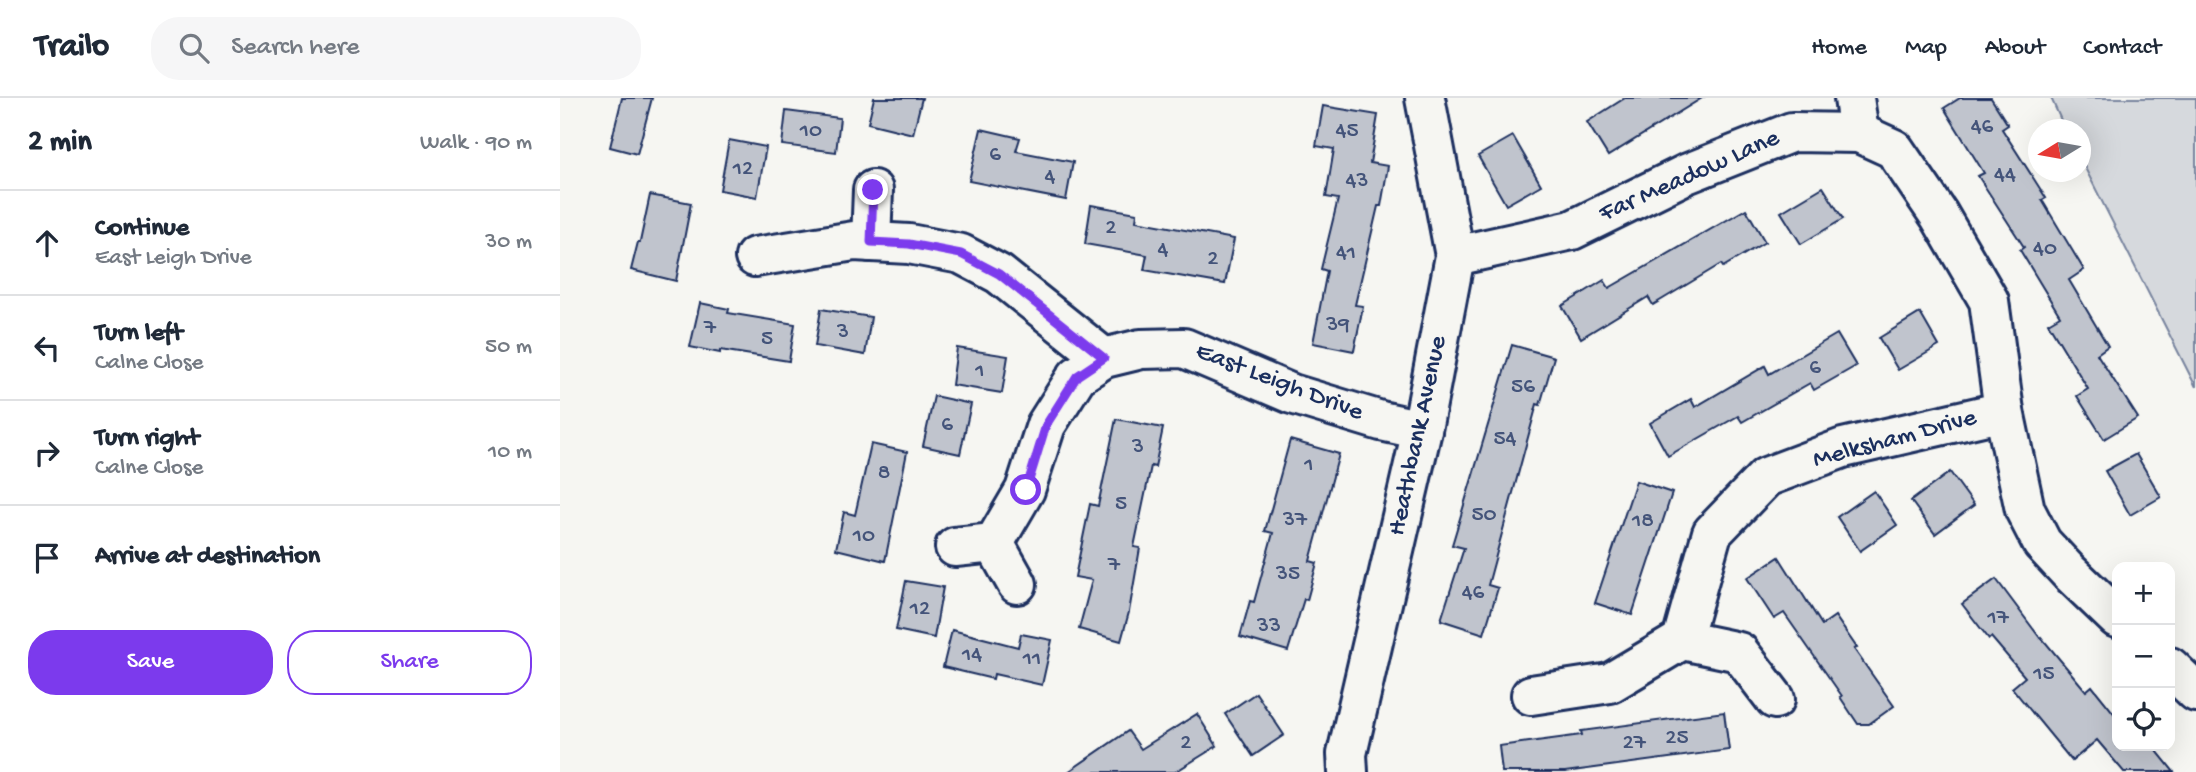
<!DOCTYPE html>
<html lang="en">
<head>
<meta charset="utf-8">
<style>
  :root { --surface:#fff; --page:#f6f6f7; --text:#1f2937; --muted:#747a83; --line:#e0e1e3; --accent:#7c3aed }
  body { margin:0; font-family:"Gochi Hand",sans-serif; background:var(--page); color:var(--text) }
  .controls { position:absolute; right:21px; bottom:21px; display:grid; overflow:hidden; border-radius:14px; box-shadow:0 7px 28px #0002 }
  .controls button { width:63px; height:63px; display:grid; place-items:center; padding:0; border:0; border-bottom:2px solid var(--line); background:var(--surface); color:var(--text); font:35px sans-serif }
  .compass { position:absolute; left:1468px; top:21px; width:63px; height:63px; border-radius:50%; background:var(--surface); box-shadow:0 7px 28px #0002; rotate:259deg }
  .stop { position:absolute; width:21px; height:21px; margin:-16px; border:5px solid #7c3aed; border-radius:50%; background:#fff }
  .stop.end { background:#7c3aed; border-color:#fff; box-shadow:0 2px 7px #0008 }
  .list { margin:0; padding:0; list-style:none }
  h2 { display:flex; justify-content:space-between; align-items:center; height:91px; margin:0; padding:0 28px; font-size:30px }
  h2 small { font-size:23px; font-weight:400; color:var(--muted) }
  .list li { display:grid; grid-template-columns:46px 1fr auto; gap:21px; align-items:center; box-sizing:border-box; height:105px; padding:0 28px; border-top:2px solid var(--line) }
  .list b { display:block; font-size:26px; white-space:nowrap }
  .list p { margin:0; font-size:23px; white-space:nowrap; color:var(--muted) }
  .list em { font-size:23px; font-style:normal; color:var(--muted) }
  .actions { display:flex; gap:14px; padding:21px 28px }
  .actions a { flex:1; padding:16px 0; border:2px solid var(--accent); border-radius:28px; text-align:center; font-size:24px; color:var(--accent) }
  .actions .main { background:var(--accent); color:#fff }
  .icon { flex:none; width:38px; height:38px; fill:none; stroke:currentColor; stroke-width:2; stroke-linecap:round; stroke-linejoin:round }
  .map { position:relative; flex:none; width:1636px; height:674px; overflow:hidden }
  header { display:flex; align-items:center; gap:42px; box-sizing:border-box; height:98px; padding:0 35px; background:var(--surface); border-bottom:2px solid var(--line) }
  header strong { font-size:33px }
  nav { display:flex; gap:38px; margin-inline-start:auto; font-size:24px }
  .search { width:490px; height:63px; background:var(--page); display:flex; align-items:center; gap:18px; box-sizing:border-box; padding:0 24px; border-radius:28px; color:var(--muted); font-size:26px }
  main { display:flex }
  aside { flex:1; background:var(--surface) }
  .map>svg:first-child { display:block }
  .green { fill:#d6d9dd; stroke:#78849e; stroke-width:2 }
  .building { fill:#c0c4cd; stroke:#1b2f5e; stroke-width:2 }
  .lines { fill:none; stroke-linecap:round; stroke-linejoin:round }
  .street-casing { stroke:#1b2f5e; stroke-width:44 }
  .street { stroke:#f6f6f2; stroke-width:38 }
  .route { stroke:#7c3aed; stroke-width:9 }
  .labels { text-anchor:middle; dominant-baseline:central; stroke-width:5; stroke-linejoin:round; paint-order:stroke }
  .number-label { font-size:23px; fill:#44547a }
  .street-label { font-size:26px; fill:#1b2f5e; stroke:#f6f6f2 }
</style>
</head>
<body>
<header>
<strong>Trailo</strong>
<div class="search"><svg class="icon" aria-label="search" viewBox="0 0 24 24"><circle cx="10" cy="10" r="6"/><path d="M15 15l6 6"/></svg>Search here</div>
<nav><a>Home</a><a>Map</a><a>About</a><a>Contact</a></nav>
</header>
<main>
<aside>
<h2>2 min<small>Walk · 90 m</small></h2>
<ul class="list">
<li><svg class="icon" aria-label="ahead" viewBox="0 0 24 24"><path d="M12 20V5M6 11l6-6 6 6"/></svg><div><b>Continue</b><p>East Leigh Drive</p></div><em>30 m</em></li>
<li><svg class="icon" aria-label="left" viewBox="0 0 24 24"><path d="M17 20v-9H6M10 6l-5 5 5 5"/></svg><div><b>Turn left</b><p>Calne Close</p></div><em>50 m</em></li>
<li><svg class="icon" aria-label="right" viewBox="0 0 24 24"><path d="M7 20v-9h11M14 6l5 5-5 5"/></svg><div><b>Turn right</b><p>Calne Close</p></div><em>10 m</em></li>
<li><svg class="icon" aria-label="arrive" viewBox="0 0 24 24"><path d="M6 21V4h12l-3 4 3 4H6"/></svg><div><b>Arrive at destination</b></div></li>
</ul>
<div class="actions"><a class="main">Save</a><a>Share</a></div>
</aside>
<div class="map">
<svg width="1636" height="674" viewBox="0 0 1636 674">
  <rect width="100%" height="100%" fill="#f6f6f2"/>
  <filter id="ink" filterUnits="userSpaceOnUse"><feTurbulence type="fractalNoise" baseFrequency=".0143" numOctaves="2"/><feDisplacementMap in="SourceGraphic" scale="14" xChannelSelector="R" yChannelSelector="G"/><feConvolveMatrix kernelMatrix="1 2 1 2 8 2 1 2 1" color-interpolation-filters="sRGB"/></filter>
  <g filter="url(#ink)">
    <polygon class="green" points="1491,0 1636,0 1636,289 1521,62 1520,32 1505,31"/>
    <g class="building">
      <polygon points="62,0 92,0 77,56 50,49"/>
      <polygon points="314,0 362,0 353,36 308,25"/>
      <polygon points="1065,0 1142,0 1048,58 1027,24"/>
      <polygon points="1400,0 1431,0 1448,27 1442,31 1486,100 1482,102 1524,172 1509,182 1548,248 1537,256 1578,320 1544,341 1517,298 1528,291 1488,225 1500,218 1460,152 1464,149 1418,78 1424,75 1384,10"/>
      <polygon points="763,8 818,17 810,65 828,68 821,108 818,108 795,207 803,208 794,253 753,245 767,173 761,171 778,101 766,99 774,51 756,48"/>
      <polygon points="226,13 280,20 276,54 222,47"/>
      <polygon points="421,31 460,40 456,53 513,64 506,102 409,83"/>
      <polygon points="953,38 981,87 946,107 918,58"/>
      <polygon points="169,42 206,49 197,99 160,92"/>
      <polygon points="1263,89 1283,121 1241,146 1221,114"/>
      <polygon points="90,97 131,105 116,183 71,172 78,144 80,144"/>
      <polygon points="531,107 577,115 576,123 674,141 665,186 584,172 587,157 525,146"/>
      <polygon points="1186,111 1205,144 1163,169 1161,166 1093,207 1088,199 1021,240 1002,208 1044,182 1049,190"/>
      <polygon points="140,205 169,211 168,215 235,226 229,263 160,252 160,255 130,249"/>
      <polygon points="261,211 311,219 305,257 255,248"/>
      <polygon points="1360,215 1379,248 1338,272 1319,240"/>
      <polygon points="1277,236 1296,268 1254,292 1250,285 1182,324 1178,318 1108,358 1090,325 1131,301 1135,309 1205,268 1209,276"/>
      <polygon points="952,247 994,259 980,307 977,306 928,487 938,490 924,536 881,522 904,450 892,447"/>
      <polygon points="397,250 448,258 442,295 392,287"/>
      <polygon points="374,298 411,306 400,356 363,348"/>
      <polygon points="556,321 603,330 595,369 591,368 574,449 580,450 569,514 561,543 519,531 532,482 515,479 530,406 538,408"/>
      <polygon points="730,342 779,356 750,463 757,465 747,502 744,501 728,553 680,539 690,503 694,504 713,435 705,433"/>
      <polygon points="311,346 347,354 325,463 276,451 284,414 295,417"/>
      <polygon points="1576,356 1601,399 1570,417 1545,373"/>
      <polygon points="1390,374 1414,407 1375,436 1351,403"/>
      <polygon points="1076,383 1112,395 1072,517 1035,505"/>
      <polygon points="1314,393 1337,427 1300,453 1277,419"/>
      <polygon points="1219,459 1262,527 1275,518 1297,550 1294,551 1334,608 1309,626 1298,626 1280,599 1282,598 1224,515 1214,521 1187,480"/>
      <polygon points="1436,481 1480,540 1481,539 1526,593 1532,588 1557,619 1557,648 1593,648 1614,674 1564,674 1537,642 1512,663 1452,590 1465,579 1431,539 1429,541 1402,506"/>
      <polygon points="346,483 383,489 374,540 336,532"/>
      <polygon points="392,532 458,549 461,536 492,542 482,587 434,576 433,581 383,569"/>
      <polygon points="696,595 724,637 693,658 665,616"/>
      <polygon points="1164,614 1169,652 1005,674 942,674 939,648 1022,637 1021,633"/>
      <polygon points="637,616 657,648 615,674 508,674 568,633 581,651"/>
    </g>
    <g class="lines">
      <defs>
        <g id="street">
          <polyline points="1294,0 1299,35"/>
          <polyline points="311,144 313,92"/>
          <polyline points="895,158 1012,132 1126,76 1232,34 1299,35 1334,51 1379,117 1429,203 1444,313 1465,412 1482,445 1508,473 1557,520"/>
          <polyline points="195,159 294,143 349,146 401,156 439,176 544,260"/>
          <polyline points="434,445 457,486"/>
          <polyline points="395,449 434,445 465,392 486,327 517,278 544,260 581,251 624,250 732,296 821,323 862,332"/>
          <polyline points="1122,542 1179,554 1215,601"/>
          <polyline points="1610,569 1636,594"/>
          <polyline points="971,597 1050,585 1122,542 1152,435 1206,379 1283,350 1444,313"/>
          <polyline points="788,674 787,656 862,332 895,158 865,0"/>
        </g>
      </defs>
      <use href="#street" class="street-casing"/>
      <use href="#street" class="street"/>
    </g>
  </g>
  <g class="lines" filter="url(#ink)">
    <polyline class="route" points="313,92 311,144 349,146 401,156 439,176 544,260 517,278 486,327 466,392"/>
  </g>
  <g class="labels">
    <g class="number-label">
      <text x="1422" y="29">46</text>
      <text x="251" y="33">10</text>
      <text x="787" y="33">45</text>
      <text x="435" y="57">6</text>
      <text x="183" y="71">12</text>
      <text x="1445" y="77">44</text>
      <text x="490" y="79">4</text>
      <text x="797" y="83">43</text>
      <text x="551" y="130">2</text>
      <text x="1485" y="151">40</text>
      <text x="603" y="152">4</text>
      <text x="786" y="155">41</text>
      <text x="653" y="161">2</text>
      <text x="778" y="227">39</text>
      <text x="150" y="230">7</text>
      <text x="283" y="234">3</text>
      <text x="207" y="241">5</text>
      <text x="1255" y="270">6</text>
      <text x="420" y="273">1</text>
      <text x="963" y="289">56</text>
      <text x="387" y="327">6</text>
      <text x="945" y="341">54</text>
      <text x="578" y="349">3</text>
      <text x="749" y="367">1</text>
      <text x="324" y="375">8</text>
      <text x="561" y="406">5</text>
      <text x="924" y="417">50</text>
      <text x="735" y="422">37</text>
      <text x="1083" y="423">18</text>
      <text x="304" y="438">10</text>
      <text x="554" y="467">7</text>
      <text x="728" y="476">35</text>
      <text x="913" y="495">46</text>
      <text x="360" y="511">12</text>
      <text x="1438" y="520">17</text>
      <text x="709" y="528">33</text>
      <text x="412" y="557">14</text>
      <text x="472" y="561">11</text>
      <text x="1484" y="576">15</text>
      <text x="1117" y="640">25</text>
      <text x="626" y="645">2</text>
      <text x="1074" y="645">27</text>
    </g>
    <g class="street-label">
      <text transform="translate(1130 79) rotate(-24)">Far Meadow Lane</text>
      <text transform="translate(719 285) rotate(21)">East Leigh Drive</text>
      <text transform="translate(859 338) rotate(-78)">Heathbank Avenue</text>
      <text transform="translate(1335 342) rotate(-15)">Melksham Drive</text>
    </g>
  </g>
</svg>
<div class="controls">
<button>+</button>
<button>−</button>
<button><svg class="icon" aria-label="locate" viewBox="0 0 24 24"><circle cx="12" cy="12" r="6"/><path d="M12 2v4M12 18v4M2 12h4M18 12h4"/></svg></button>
</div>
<svg class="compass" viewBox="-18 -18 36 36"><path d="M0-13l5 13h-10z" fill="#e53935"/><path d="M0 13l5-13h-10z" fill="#747a83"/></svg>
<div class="stop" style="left:466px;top:392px"></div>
<div class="stop end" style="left:313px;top:92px"></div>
</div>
</main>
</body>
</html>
